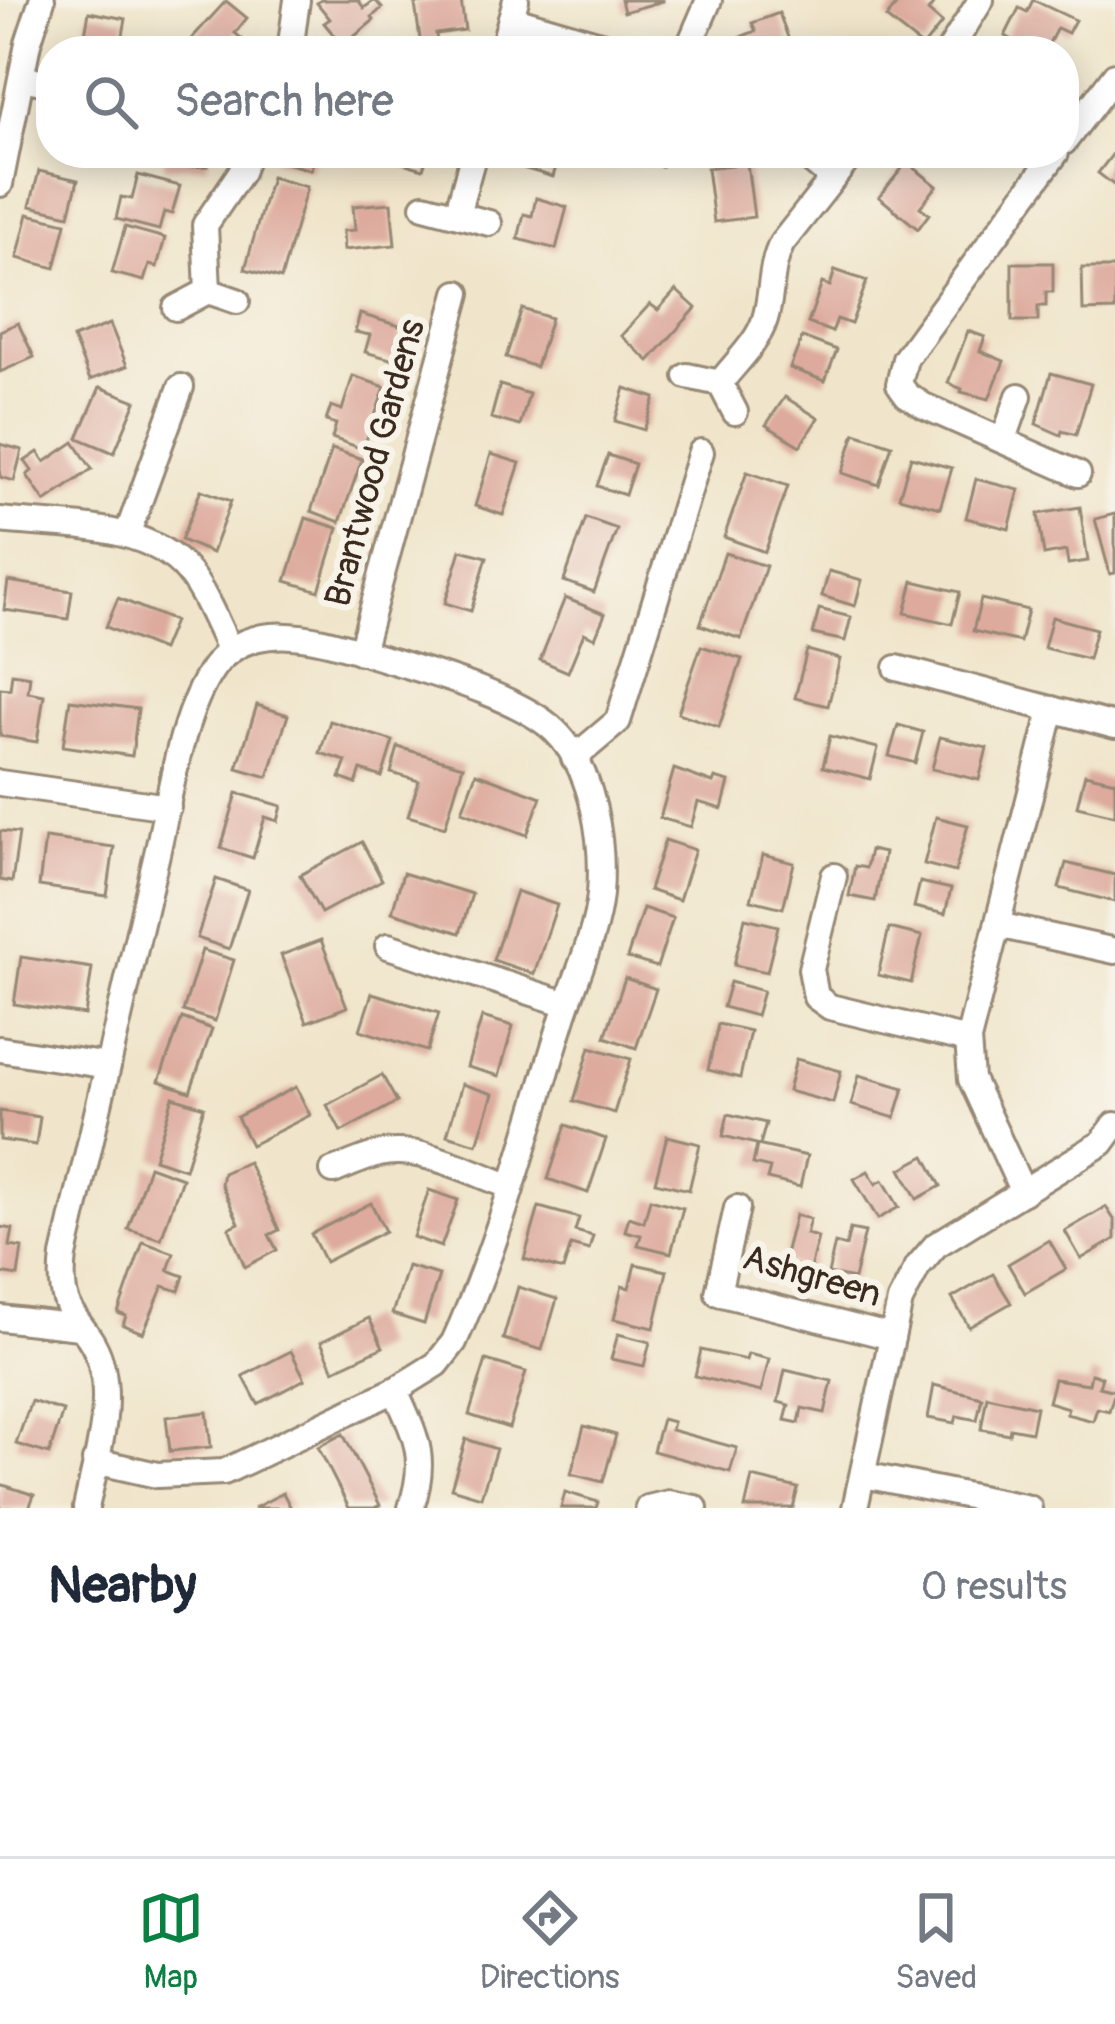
<!DOCTYPE html>
<html lang="en">
<head>
<meta charset="utf-8">
<style>
  :root { --surface:#fff; --page:#f2f2f3; --text:#1f2937; --muted:#747a83; --line:#e0e1e3; --accent:#0b8043 }
  body { margin:0; font-family:Pangolin,sans-serif; background:var(--page); color:var(--text) }
  .list { margin:0; padding:0; list-style:none }
  h2 { display:flex; justify-content:space-between; align-items:center; height:156px; margin:0; padding:0 48px; font-size:51px }
  h2 small { font-size:39px; font-weight:400; color:var(--muted) }
  .icon { flex:none; width:66px; height:66px; fill:none; stroke:currentColor; stroke-width:2; stroke-linecap:round; stroke-linejoin:round }
  .map { position:relative; flex:none; width:1115px; height:1508px; overflow:hidden }
  .search { position:absolute; background:var(--surface); box-shadow:0 6px 30px #0003; left:36px; right:36px; top:36px; height:132px; display:flex; align-items:center; gap:30px; box-sizing:border-box; padding:0 42px; border-radius:48px; color:var(--muted); font-size:45px }
  .sheet { height:348px; background:var(--surface) }
  nav { display:flex; justify-content:space-around; align-items:center; box-sizing:border-box; height:168px; border-top:3px solid var(--line); background:var(--surface); font-size:33px; color:var(--muted) }
  nav a { display:grid; justify-items:center; gap:6px }
  nav .on { color:var(--accent) }
  .map>svg:first-child { display:block }
  .building { fill:#ddaa9d }
  .lines { fill:none; stroke-linecap:round; stroke-linejoin:round }
  .minor-casing { stroke:#968874; stroke-width:30 }
  .minor { stroke:#fff; stroke-width:24 }
  .labels { text-anchor:middle; dominant-baseline:central; stroke-width:12; stroke-linejoin:round; paint-order:stroke }
  .street-label { font-size:36px; fill:#3b2a1e; stroke:#f7f3e8 }
</style>
</head>
<body>
<div class="map">
<svg width="1115" height="1508" viewBox="0 0 1115 1508">
  <rect width="100%" height="100%" fill="#f7f3e8"/>
  <filter id="ink" filterUnits="userSpaceOnUse"><feTurbulence type="fractalNoise" baseFrequency=".00833" numOctaves="2"/><feDisplacementMap in="SourceGraphic" scale="24" xChannelSelector="R" yChannelSelector="G"/><feConvolveMatrix kernelMatrix="1 2 1 2 8 2 1 2 1" color-interpolation-filters="sRGB"/></filter>
  <filter id="wash" filterUnits="userSpaceOnUse"><feTurbulence type="fractalNoise" baseFrequency=".004" numOctaves="4" result="noise"/><feDisplacementMap in="SourceGraphic" scale="48" xChannelSelector="R" yChannelSelector="G"/><feGaussianBlur stdDeviation="2.7" result="paint"/><feColorMatrix in="noise" values="0 0 0 0 0 0 0 0 0 0 0 0 0 0 0 0 0 1.4 0 .05"/><feComposite in="paint" operator="in"/></filter>
  <g filter="url(#wash)">
    <rect width="100%" height="100%" fill="#f0e5ca"/>
    <g id="blocks">
      <g class="building">
        <polygon points="321,0 358,0 364,8 375,0 382,8 372,17 374,20 343,46 324,23 330,19 317,3"/>
        <polygon points="444,0 461,0 465,30 436,34 437,43 421,46 415,4"/>
        <polygon points="621,0 663,0 663,1 624,12"/>
        <polygon points="900,0 934,3 928,11 942,23 923,47 886,18"/>
        <polygon points="1033,0 1075,20 1068,33 1057,28 1045,51 1036,51 1005,36 1019,8 1027,12"/>
        <polygon points="226,1 247,18 235,33 242,39 232,51 207,51 192,38"/>
        <polygon points="89,12 126,19 120,51 88,51 90,41 84,40"/>
        <polygon points="779,13 793,51 746,51 740,37 756,31 752,23"/>
        <polygon points="1115,151 1115,186 1098,173"/>
        <polygon points="164,153 207,153 208,166 164,168"/>
        <polygon points="275,153 315,153 311,170 274,160"/>
        <polygon points="387,153 428,153 423,169 385,158"/>
        <polygon points="520,153 560,153 553,177 516,166"/>
        <polygon points="629,153 667,153 661,167"/>
        <polygon points="907,162 937,186 920,207 929,214 918,229 879,197"/>
        <polygon points="747,163 754,217 714,222 707,168"/>
        <polygon points="39,171 78,180 69,215 30,206"/>
        <polygon points="138,175 180,186 172,214 164,212 159,230 116,219 121,197 132,199"/>
        <polygon points="271,177 307,187 281,279 245,269"/>
        <polygon points="536,198 567,207 556,249 518,239 524,214 532,216"/>
        <polygon points="391,203 395,245 344,250 343,231 355,230 353,206"/>
        <polygon points="28,214 66,223 55,268 17,258"/>
        <polygon points="125,227 165,238 157,267 149,265 144,281 112,273"/>
        <polygon points="1012,263 1053,263 1053,292 1046,292 1046,306 1038,306 1038,321 1012,321"/>
        <polygon points="1082,268 1115,268 1115,310 1083,311"/>
        <polygon points="835,270 867,281 851,324 837,319 832,332 808,323 822,283 830,286"/>
        <polygon points="676,290 696,308 649,361 621,336 650,304 658,310"/>
        <polygon points="522,309 551,318 536,367 506,357"/>
        <polygon points="360,314 403,327 394,360 365,352 370,335 355,332"/>
        <polygon points="18,323 34,357 0,372 0,331"/>
        <polygon points="110,324 127,366 90,380 73,338"/>
        <polygon points="968,331 985,337 980,351 1004,361 989,399 961,392 962,389 948,383"/>
        <polygon points="802,337 837,350 825,381 790,368"/>
        <polygon points="1051,373 1091,384 1076,435 1062,431 1061,435 1036,424"/>
        <polygon points="353,376 385,387 363,449 332,438 336,424 326,421 331,406 342,410"/>
        <polygon points="500,385 529,394 520,426 491,418"/>
        <polygon points="100,387 136,401 114,453 78,438"/>
        <polygon points="625,388 655,398 644,430 615,421"/>
        <polygon points="785,397 818,418 800,446 766,425"/>
        <polygon points="855,433 892,445 879,485 842,473"/>
        <polygon points="74,442 92,469 45,502 27,475 32,471 25,461 38,452 45,462"/>
        <polygon points="0,444 22,450 14,481 0,477"/>
        <polygon points="332,449 362,459 340,522 311,511"/>
        <polygon points="491,454 520,463 503,515 475,506"/>
        <polygon points="608,455 635,464 625,495 597,486"/>
        <polygon points="911,457 952,468 940,508 899,497"/>
        <polygon points="747,472 788,486 765,552 724,537"/>
        <polygon points="976,479 1019,490 1009,529 966,518"/>
        <polygon points="201,490 231,501 212,553 181,540"/>
        <polygon points="1080,507 1088,561 1068,564 1066,551 1044,555 1038,514"/>
        <polygon points="1115,514 1115,573 1110,574 1095,519"/>
        <polygon points="306,518 338,528 319,591 286,581"/>
        <polygon points="586,518 617,529 594,592 564,581"/>
        <polygon points="461,550 487,557 471,611 445,603"/>
        <polygon points="725,553 766,566 741,639 700,625"/>
        <polygon points="829,571 862,580 855,606 822,596"/>
        <polygon points="8,581 72,591 68,619 4,610"/>
        <polygon points="913,581 960,592 952,624 905,613"/>
        <polygon points="118,598 174,621 162,650 106,627"/>
        <polygon points="565,598 605,614 595,638 584,633 568,672 540,660"/>
        <polygon points="981,599 1028,610 1020,642 973,631"/>
        <polygon points="819,609 851,617 845,641 813,634"/>
        <polygon points="1052,617 1096,629 1088,659 1044,648"/>
        <polygon points="701,646 742,659 719,727 678,713"/>
        <polygon points="807,650 840,659 828,706 795,698"/>
        <polygon points="12,673 30,676 28,692 44,695 37,742 0,736 0,688 10,689"/>
        <polygon points="70,700 138,709 132,756 63,746"/>
        <polygon points="257,705 288,715 268,777 237,768"/>
        <polygon points="330,721 393,741 382,777 361,770 356,784 340,778 346,761 320,753"/>
        <polygon points="898,725 923,732 915,763 889,756"/>
        <polygon points="830,736 878,748 870,779 823,767"/>
        <polygon points="940,737 987,748 979,780 932,769"/>
        <polygon points="398,747 463,766 445,827 408,816 419,781 391,773"/>
        <polygon points="674,769 713,783 715,778 729,782 722,809 698,802 691,827 660,818"/>
        <polygon points="476,773 541,797 527,835 462,811"/>
        <polygon points="1085,774 1115,781 1115,815 1077,806"/>
        <polygon points="237,793 282,806 278,821 265,817 253,858 221,848"/>
        <polygon points="936,817 968,825 955,872 924,864"/>
        <polygon points="0,831 19,833 12,882 0,880"/>
        <polygon points="45,838 114,847 107,896 39,886"/>
        <polygon points="665,840 695,850 679,900 649,890"/>
        <polygon points="362,842 382,880 321,913 300,875"/>
        <polygon points="870,850 884,853 875,901 849,896 855,866 866,868"/>
        <polygon points="763,855 794,863 783,908 751,900"/>
        <polygon points="1066,863 1115,875 1115,902 1059,888"/>
        <polygon points="403,873 472,894 460,933 392,912"/>
        <polygon points="216,879 248,890 229,949 197,938"/>
        <polygon points="920,882 951,889 945,914 914,907"/>
        <polygon points="516,891 557,905 534,974 493,960"/>
        <polygon points="643,908 673,918 657,967 627,958"/>
        <polygon points="745,918 778,926 767,972 734,965"/>
        <polygon points="889,928 922,936 911,983 878,975"/>
        <polygon points="321,940 347,1007 307,1022 281,955"/>
        <polygon points="202,950 234,960 215,1021 183,1011"/>
        <polygon points="21,957 92,968 85,1015 14,1004"/>
        <polygon points="625,978 656,989 636,1048 605,1037"/>
        <polygon points="730,982 763,991 756,1016 723,1007"/>
        <polygon points="372,993 439,1013 427,1051 360,1030"/>
        <polygon points="482,1017 513,1026 499,1076 467,1067"/>
        <polygon points="182,1018 212,1029 190,1092 159,1081"/>
        <polygon points="718,1024 750,1031 740,1078 708,1070"/>
        <polygon points="590,1047 631,1059 614,1113 574,1101"/>
        <polygon points="796,1059 841,1071 833,1103 788,1091"/>
        <polygon points="382,1075 397,1102 341,1132 327,1105"/>
        <polygon points="859,1075 904,1088 895,1118 851,1105"/>
        <polygon points="462,1084 493,1094 477,1144 447,1135"/>
        <polygon points="296,1087 310,1115 251,1145 237,1117"/>
        <polygon points="173,1097 204,1107 185,1169 154,1159"/>
        <polygon points="0,1111 40,1117 36,1145 0,1140"/>
        <polygon points="728,1114 766,1123 760,1145 723,1136"/>
        <polygon points="566,1125 606,1139 588,1193 548,1179"/>
        <polygon points="667,1136 700,1144 689,1190 655,1182"/>
        <polygon points="757,1145 807,1156 800,1187 767,1179 770,1168 753,1164"/>
        <polygon points="925,1156 941,1186 917,1199 901,1169"/>
        <polygon points="248,1162 279,1230 269,1235 277,1250 245,1267 229,1228 239,1223 221,1184 223,1173"/>
        <polygon points="149,1166 182,1178 161,1239 128,1229"/>
        <polygon points="868,1171 876,1184 883,1180 899,1207 878,1219 854,1179"/>
        <polygon points="429,1190 458,1200 441,1247 413,1237"/>
        <polygon points="650,1199 683,1208 671,1253 638,1245 641,1235 625,1231 629,1217 644,1222"/>
        <polygon points="371,1203 385,1231 325,1262 311,1234"/>
        <polygon points="539,1207 579,1218 575,1231 593,1236 589,1250 571,1245 563,1270 524,1259"/>
        <polygon points="1106,1207 1115,1221 1115,1239 1081,1259 1065,1231"/>
        <polygon points="795,1215 810,1219 806,1234 818,1237 810,1269 783,1262"/>
        <polygon points="0,1227 13,1229 10,1246 22,1248 18,1276 0,1273"/>
        <polygon points="850,1229 865,1232 854,1279 828,1274 835,1243 846,1246"/>
        <polygon points="1049,1240 1066,1269 1025,1293 1008,1264"/>
        <polygon points="143,1242 174,1253 168,1270 184,1276 179,1291 163,1286 143,1333 123,1325 126,1316 118,1313"/>
        <polygon points="635,1264 667,1271 654,1328 614,1319 622,1286 629,1288"/>
        <polygon points="407,1266 439,1275 424,1324 392,1314"/>
        <polygon points="993,1274 1011,1303 969,1327 952,1298"/>
        <polygon points="518,1287 557,1299 542,1350 503,1339"/>
        <polygon points="369,1318 383,1347 334,1370 321,1342"/>
        <polygon points="618,1334 650,1342 644,1366 611,1359"/>
        <polygon points="701,1350 746,1360 748,1354 769,1359 761,1392 695,1376"/>
        <polygon points="291,1351 305,1379 258,1404 243,1376"/>
        <polygon points="486,1360 526,1372 509,1428 469,1415"/>
        <polygon points="785,1370 832,1381 825,1413 802,1408 799,1423 785,1420 789,1405 778,1402"/>
        <polygon points="1091,1374 1102,1377 1099,1387 1115,1391 1109,1411 1097,1408 1093,1421 1066,1414 1068,1408 1048,1402 1054,1379 1089,1384"/>
        <polygon points="934,1385 982,1397 977,1420 957,1416 955,1423 928,1418"/>
        <polygon points="987,1396 1036,1407 1031,1432 1010,1428 1009,1434 981,1429"/>
        <polygon points="31,1401 63,1411 49,1454 16,1444"/>
        <polygon points="207,1412 211,1447 170,1451 166,1417"/>
        <polygon points="662,1419 673,1422 671,1430 737,1448 730,1472 653,1451"/>
        <polygon points="584,1426 616,1435 603,1482 571,1474"/>
        <polygon points="343,1434 380,1505 374,1508 349,1508 318,1447"/>
        <polygon points="466,1439 496,1449 481,1497 451,1488"/>
        <polygon points="752,1477 798,1488 793,1508 745,1508"/>
        <polygon points="0,1484 34,1495 29,1508 0,1508"/>
        <polygon points="565,1492 598,1502 596,1508 561,1508"/>
        <polygon points="283,1493 291,1508 254,1508"/>
      </g>
    </g>
  </g>
  <g filter="url(#ink)">
    <use href="#blocks" fill-opacity="0" stroke="#968874" stroke-width="3"/>
    <g class="lines">
      <defs>
        <g id="minor">
          <polyline points="511,18 624,51"/>
          <polyline points="290,51 297,0"/>
          <polyline points="502,51 516,0"/>
          <polyline points="687,51 709,0"/>
          <polyline points="949,51 981,0"/>
          <polyline points="22,78 51,84"/>
          <polyline points="1064,142 1115,75"/>
          <polyline points="802,153 832,178"/>
          <polyline points="1056,153 905,359 899,384 907,395 924,406 1078,474"/>
          <polyline points="0,184 28,43 42,0"/>
          <polyline points="424,206 489,223"/>
          <polyline points="457,214 474,153"/>
          <polyline points="208,291 205,225 241,172 248,153"/>
          <polyline points="176,308 208,291 237,301"/>
          <polyline points="687,376 720,383 735,412"/>
          <path d="M720 383C734 364 758 343 765 319 773 293 769 268 782 243L853 153"/>
          <polyline points="1004,439 1019,396"/>
          <path d="M0 520C59 527 148 521 189 573 206 595 217 624 229 649"/>
          <polyline points="127,535 181,387"/>
          <polyline points="361,652 458,293"/>
          <polyline points="897,668 1115,726"/>
          <polyline points="574,758 618,721 701,452"/>
          <polyline points="0,783 168,807"/>
          <polyline points="834,876 811,969 816,997 830,1007 968,1040"/>
          <polyline points="998,925 1115,951"/>
          <polyline points="388,946 567,1004"/>
          <polyline points="0,1049 108,1066"/>
          <path d="M333 1171C348 1165 363 1158 379 1154 419 1144 472 1173 510 1186"/>
          <polyline points="1023,1192 971,1079 968,1040 1052,709"/>
          <polyline points="737,1208 718,1293 892,1337"/>
          <polyline points="0,1318 79,1327"/>
          <path d="M395 1390C416 1437 428 1457 411 1508"/>
          <polyline points="864,1475 1029,1508"/>
          <path d="M86 1508C95 1464 112 1413 102 1368 91 1318 55 1324 64 1256 95 1123 125 991 156 858 170 800 179 717 213 668 249 618 314 637 363 652 416 669 517 694 555 731 594 769 604 843 600 894 596 937 573 982 561 1024 528 1130 500 1241 454 1342L437 1364 395 1390 224 1472 157 1475 95 1461"/>
          <polyline points="648,1508 669,1503 695,1508"/>
          <polyline points="855,1508 900,1301 918,1266 936,1245 1102,1143 1115,1125"/>
        </g>
      </defs>
      <use href="#minor" class="minor-casing"/>
      <use href="#minor" class="minor"/>
    </g>
  </g>
  <g class="labels">
    <g class="street-label">
      <text transform="translate(375 463) rotate(-75)">Brantwood Gardens</text>
      <text transform="translate(812 1276) rotate(16)">Ashgreen</text>
    </g>
  </g>
</svg>
<div class="search"><svg class="icon" aria-label="search" viewBox="0 0 24 24"><circle cx="10" cy="10" r="6"/><path d="M15 15l6 6"/></svg>Search here</div>
</div>
<section class="sheet">
<h2>Nearby<small>0 results</small></h2>
<ul class="list">
</ul>
</section>
<nav>
<a class="on"><svg class="icon" aria-label="map" viewBox="0 0 24 24"><path d="M3 6l6-2 6 2 6-2v14l-6 2-6-2-6 2zM9 4v14M15 6v14"/></svg>Map</a>
<a><svg class="icon" aria-label="directions" viewBox="0 0 24 24"><path d="M12 3l9 9-9 9-9-9zM9 14v-3h6M13 9l2 2-2 2"/></svg>Directions</a>
<a><svg class="icon" aria-label="saved" viewBox="0 0 24 24"><path d="M7 4h10v16l-5-4-5 4z"/></svg>Saved</a>
</nav>
</body>
</html>
